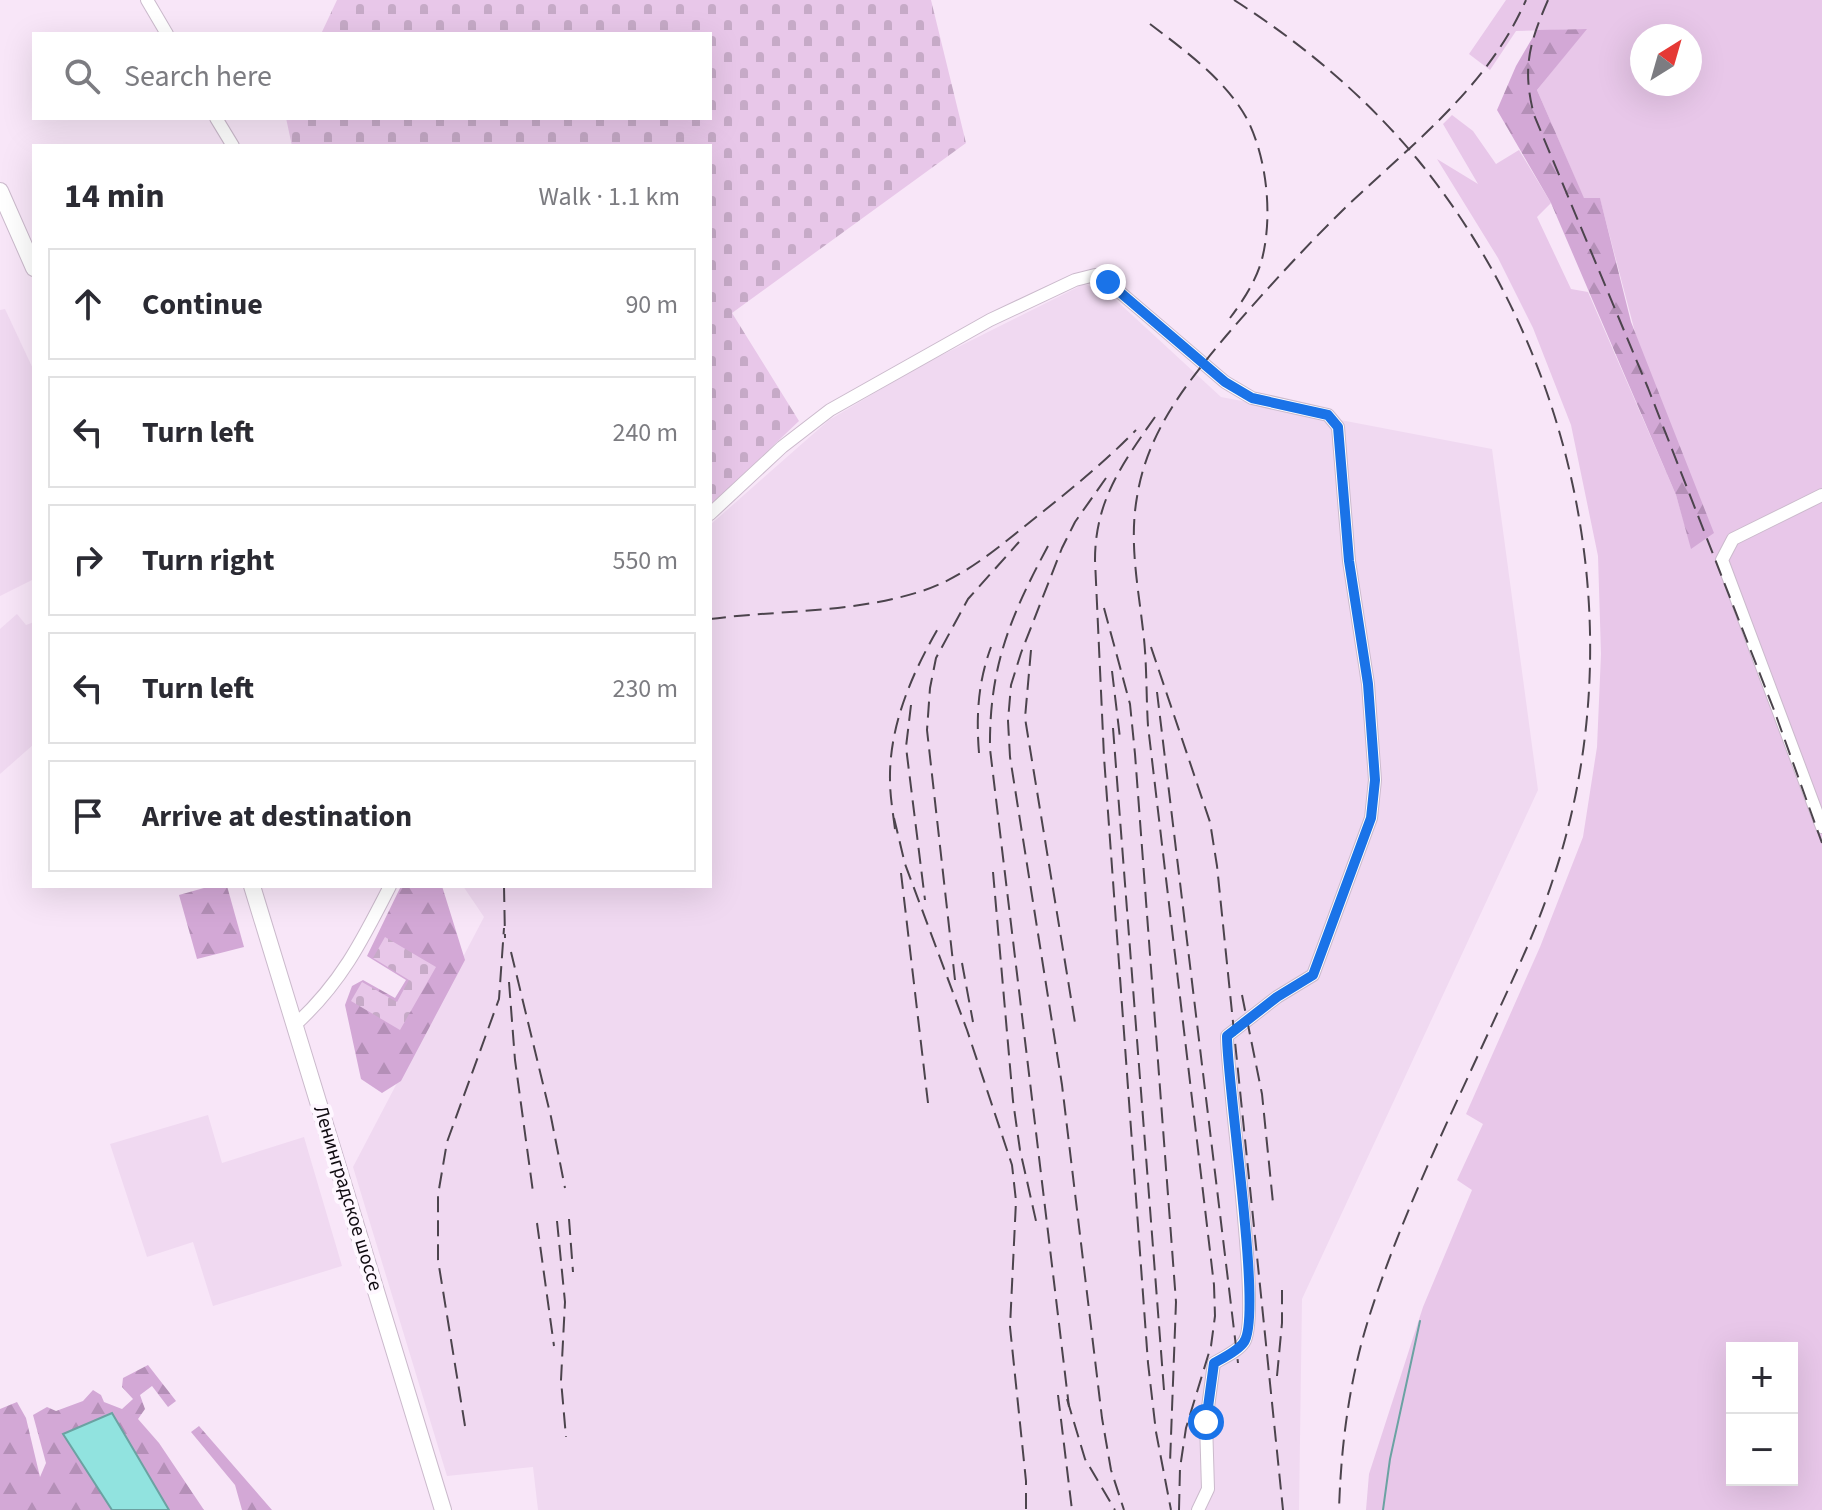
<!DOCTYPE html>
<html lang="en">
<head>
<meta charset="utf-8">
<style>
  :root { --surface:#fff; --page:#f2f2f3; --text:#2b2b33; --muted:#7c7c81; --line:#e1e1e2 }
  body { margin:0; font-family:"Source Sans 3",sans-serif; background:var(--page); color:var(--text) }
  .controls { position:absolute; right:24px; bottom:24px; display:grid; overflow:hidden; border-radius:0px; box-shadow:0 8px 32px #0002 }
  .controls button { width:72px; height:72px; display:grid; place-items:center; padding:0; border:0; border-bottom:2px solid var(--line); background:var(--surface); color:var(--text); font:40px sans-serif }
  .compass { position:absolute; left:1630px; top:24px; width:72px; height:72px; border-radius:50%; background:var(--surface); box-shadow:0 8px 32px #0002; rotate:37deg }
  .stop { position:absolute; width:24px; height:24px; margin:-18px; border:6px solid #1a73e8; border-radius:50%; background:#fff }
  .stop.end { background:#1a73e8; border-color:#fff; box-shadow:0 2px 8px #0008 }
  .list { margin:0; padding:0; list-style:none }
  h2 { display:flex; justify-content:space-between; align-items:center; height:104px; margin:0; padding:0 32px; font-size:34px }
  h2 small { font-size:26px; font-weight:400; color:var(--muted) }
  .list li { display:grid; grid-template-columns:52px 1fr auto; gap:24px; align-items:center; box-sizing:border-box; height:112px; margin:0 16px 16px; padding:0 16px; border:2px solid var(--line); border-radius:0px }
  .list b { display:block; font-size:30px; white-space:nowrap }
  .list em { font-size:26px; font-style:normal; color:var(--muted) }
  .icon { flex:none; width:44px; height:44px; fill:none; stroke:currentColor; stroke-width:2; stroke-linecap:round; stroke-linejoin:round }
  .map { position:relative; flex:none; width:1822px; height:1510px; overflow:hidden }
  .search { position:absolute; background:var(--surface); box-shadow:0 8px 32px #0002; left:32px; top:32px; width:680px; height:88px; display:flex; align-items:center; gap:20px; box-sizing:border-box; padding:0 28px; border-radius:0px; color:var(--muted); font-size:30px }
  .panel { position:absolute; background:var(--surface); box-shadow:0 8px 32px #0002; left:32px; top:144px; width:680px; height:744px; border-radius:0px }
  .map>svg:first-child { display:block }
  .built { fill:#f0d9f1 }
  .grass { fill:#e8c7e9; fill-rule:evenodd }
  .forest { fill:url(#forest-firs) }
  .cemetery { fill:url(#cemetery-stones) }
  .water { fill:#91e3df; stroke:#6ba2a2; stroke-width:2 }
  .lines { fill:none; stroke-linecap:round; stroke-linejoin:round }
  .stream { stroke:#6ba2a2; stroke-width:2 }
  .minor-casing { stroke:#cbbacc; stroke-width:14 }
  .major-casing { stroke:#cbbacc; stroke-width:18 }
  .minor { stroke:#fff; stroke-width:12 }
  .major { stroke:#fff; stroke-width:16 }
  .rail { stroke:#4c444d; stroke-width:2; stroke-dasharray:16 8; stroke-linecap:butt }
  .route { stroke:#1a73e8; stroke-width:10 }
  .labels { text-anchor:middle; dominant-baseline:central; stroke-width:8; stroke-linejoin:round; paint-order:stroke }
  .street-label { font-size:20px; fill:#110c12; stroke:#fef7ff }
</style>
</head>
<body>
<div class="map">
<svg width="1822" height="1510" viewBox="0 0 1822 1510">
  <defs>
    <pattern id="forest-firs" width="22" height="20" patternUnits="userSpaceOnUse" patternTransform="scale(2)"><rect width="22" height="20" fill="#d3a8d6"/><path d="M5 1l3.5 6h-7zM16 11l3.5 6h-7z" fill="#b48fb7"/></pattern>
    <pattern id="cemetery-stones" width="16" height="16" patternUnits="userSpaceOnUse" patternTransform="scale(2)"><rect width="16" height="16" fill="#e8c7e9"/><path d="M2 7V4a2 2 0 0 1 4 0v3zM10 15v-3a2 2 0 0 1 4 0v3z" fill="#c6aac7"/></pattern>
  </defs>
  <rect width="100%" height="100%" fill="#f8e6f8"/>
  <g class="built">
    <polygon points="1084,284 1106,291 1221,397 1492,449 1538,790 1302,1299 1299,1510 538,1510 533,1467 447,1476 353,1167 484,917 463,886 710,886 710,525 829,420 922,365"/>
    <polygon points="5,309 34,371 34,579 0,596 0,310"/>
    <polygon points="17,614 26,625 34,622 34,744 0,774 0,629"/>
    <polygon points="208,1115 222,1163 304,1137 342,1266 213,1306 193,1242 147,1257 110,1144"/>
  </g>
  <path class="grass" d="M1506 0H1822V1510H1366L1369 1474 1423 1307 1472 1190 1457 1180 1483 1124 1466 1114 1540 947 1583 837 1597 747 1601 654 1598 556 1571 425 1533 328 1498 258 1437 159 1478 184 1443 124 1452 115 1473 131 1496 164 1519 150 1551 203 1537 217 1571 289 1588 292 1676 495 1692 549 1600 199H1584L1537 90 1586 29 1516 31 1490 70 1469 54ZM1642 36H1690V84H1642ZM1732 1348H1792V1480H1732Z"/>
  <g class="forest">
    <polygon points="1587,29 1537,90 1584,198 1600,198 1631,322 1714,533 1691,549 1676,495 1551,203 1497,110 1516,66 1537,30"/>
    <polygon points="211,886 227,886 244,947 197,959 179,895"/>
    <polygon points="401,886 442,886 465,960 401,1081 382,1093 361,1079 345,1005 352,986 363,980 395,998 406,980 367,956"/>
    <polygon points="148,1365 176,1401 168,1407 152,1386 140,1395 145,1409 138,1419 159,1443 204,1510 169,1510 112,1413 64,1434 112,1510 0,1510 0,1409 17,1402 26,1418 40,1477 46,1463 33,1415 47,1407 56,1411 83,1401 93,1390 101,1395 104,1402 122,1409 133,1399 122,1387 123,1378"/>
    <polygon points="199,1426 272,1510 242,1510 235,1485 191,1432"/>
  </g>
  <g class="cemetery">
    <polygon points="337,0 931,0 966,143 732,313 799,421 710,506 710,146 292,146 286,118 710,118 710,34 321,34"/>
    <polygon points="385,937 436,967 400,1030 351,1001 362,982 397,1002 409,980 373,958"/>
  </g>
  <polygon class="water" points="112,1413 169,1510 112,1510 63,1434"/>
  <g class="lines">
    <polyline class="stream" points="1383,1510 1390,1459 1420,1321"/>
    <defs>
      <g id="minor">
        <polyline points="147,0 167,34"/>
        <polyline points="216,118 233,146"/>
        <polyline points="1822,495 1733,539 1722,560 1822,827"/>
        <path d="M710 514 782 447 830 410 990 320 1075 280 1095 275 1108 282 1225 382 1252 398 1328 415 1338 427 1349 561 1368 684 1375 780 1371 818 1313 975 1277 997 1227 1036C1227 1086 1262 1316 1244 1342 1238 1351 1223 1358 1214 1363L1206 1422 1208 1489 1198 1510"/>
        <path d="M295 1025C341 983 362 941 390 886"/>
      </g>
      <g id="major">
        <polyline points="0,191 34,268"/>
        <polyline points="252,886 443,1510"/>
      </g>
    </defs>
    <use href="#minor" class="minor-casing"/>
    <use href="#major" class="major-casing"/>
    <use href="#minor" class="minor"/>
    <use href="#major" class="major"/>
    <g class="rail">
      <path d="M1234 0C1303 44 1366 97 1418 160 1578 357 1634 634 1554 876 1539 924 1517 970 1496 1016 1452 1113 1404 1209 1371 1311 1350 1375 1341 1443 1339 1510"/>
      <path d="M1548 0C1529 44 1522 68 1534 115L1648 388 1774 710 1822 843"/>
      <path d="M1150 24C1184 50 1226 80 1247 119 1267 158 1273 216 1262 259 1257 279 1243 301 1230 318"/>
      <path d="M1155 417C1122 464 1095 501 1095 560L1104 757 1148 1363 1156 1432 1171 1510"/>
      <polyline points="1106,478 1075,522 1062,548 1021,653 1011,685 1008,721 1010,757 1062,1085 1102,1418 1111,1470 1124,1510"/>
      <path d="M1048 546C1010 617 989 667 990 749L1069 1407"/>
      <polyline points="1104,608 1130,704 1135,754 1176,1302 1170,1463"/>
      <path d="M710 619C780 610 854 613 922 591 965 577 1000 546 1035 518 1070 490 1105 462 1136 430"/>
      <polyline points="1151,647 1210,822 1217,866 1283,1510"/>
      <polyline points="1031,650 1025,718 1076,1029"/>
      <polyline points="1112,671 1120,738"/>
      <polyline points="1157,692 1238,1363"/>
      <polyline points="911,705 906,747 925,900"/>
      <polyline points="1113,728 1164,1390"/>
      <path d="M979 753C976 716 978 682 991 647"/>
      <polyline points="894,818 905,864 967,1030 1012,1165 1016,1201 1010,1327 1026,1481 1026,1510"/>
      <path d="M895 829C893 813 890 796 890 780 889 726 912 673 939 627"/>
      <polyline points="993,872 1013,1101 1020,1150 1036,1221"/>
      <polyline points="901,873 928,1103"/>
      <polyline points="504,886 505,938"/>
      <polyline points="511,952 551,1117 565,1188"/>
      <polyline points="962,963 973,1022"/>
      <polyline points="955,980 927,730 930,688 936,658 968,599 1019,542"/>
      <polyline points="509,982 515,1060 533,1192"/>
      <polyline points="1242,995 1262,1094 1273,1203"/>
      <polyline points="569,1219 573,1272"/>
      <polyline points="557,1221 565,1302 561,1380 566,1437"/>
      <polyline points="537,1223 554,1346"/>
      <polyline points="1277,1376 1282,1323 1282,1290"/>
      <polyline points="1058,1395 1072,1510"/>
      <polyline points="1067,1399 1085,1459 1115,1510"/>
      <polyline points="465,1426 438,1260 438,1195 447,1142 499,999 504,928"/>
      <path d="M1179 1510 1180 1468 1186 1428 1211 1346 1215 1316 1214 1285 1148 726C1146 694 1147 661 1143 630 1138 586 1129 542 1137 497 1147 433 1185 385 1226 336 1264 292 1304 248 1345 208 1412 144 1488 87 1526 0"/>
    </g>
  </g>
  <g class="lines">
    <path class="route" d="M1108 282 1225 382 1252 398 1328 415 1338 427 1349 561 1368 684 1375 780 1371 818 1313 975 1277 997 1227 1036C1227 1087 1263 1315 1244 1342 1238 1351 1223 1358 1214 1363L1206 1422"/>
  </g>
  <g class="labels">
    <g class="street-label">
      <text transform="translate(348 1198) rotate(73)">Ленинградское шоссе</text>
    </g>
  </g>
</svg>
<div class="controls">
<button>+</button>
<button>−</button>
</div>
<svg class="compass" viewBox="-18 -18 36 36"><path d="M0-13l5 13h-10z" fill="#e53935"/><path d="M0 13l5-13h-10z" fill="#7c7c81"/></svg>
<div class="stop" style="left:1206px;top:1422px"></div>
<div class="stop end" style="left:1108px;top:282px"></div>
<div class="search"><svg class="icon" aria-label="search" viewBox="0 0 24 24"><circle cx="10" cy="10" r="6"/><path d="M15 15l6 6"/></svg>Search here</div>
<section class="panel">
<h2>14 min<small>Walk · 1.1 km</small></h2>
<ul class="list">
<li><svg class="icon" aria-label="ahead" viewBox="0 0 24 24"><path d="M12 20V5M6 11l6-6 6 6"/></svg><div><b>Continue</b></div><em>90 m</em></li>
<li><svg class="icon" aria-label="left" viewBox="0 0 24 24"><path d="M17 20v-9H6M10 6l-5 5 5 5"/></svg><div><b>Turn left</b></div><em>240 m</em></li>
<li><svg class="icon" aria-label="right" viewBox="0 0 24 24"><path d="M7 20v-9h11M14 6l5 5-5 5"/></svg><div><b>Turn right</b></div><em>550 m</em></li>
<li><svg class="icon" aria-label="left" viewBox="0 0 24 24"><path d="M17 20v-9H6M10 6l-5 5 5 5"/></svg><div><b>Turn left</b></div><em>230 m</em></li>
<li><svg class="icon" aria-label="arrive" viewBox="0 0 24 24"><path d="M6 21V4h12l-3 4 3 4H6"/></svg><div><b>Arrive at destination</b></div></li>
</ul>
</section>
</div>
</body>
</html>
